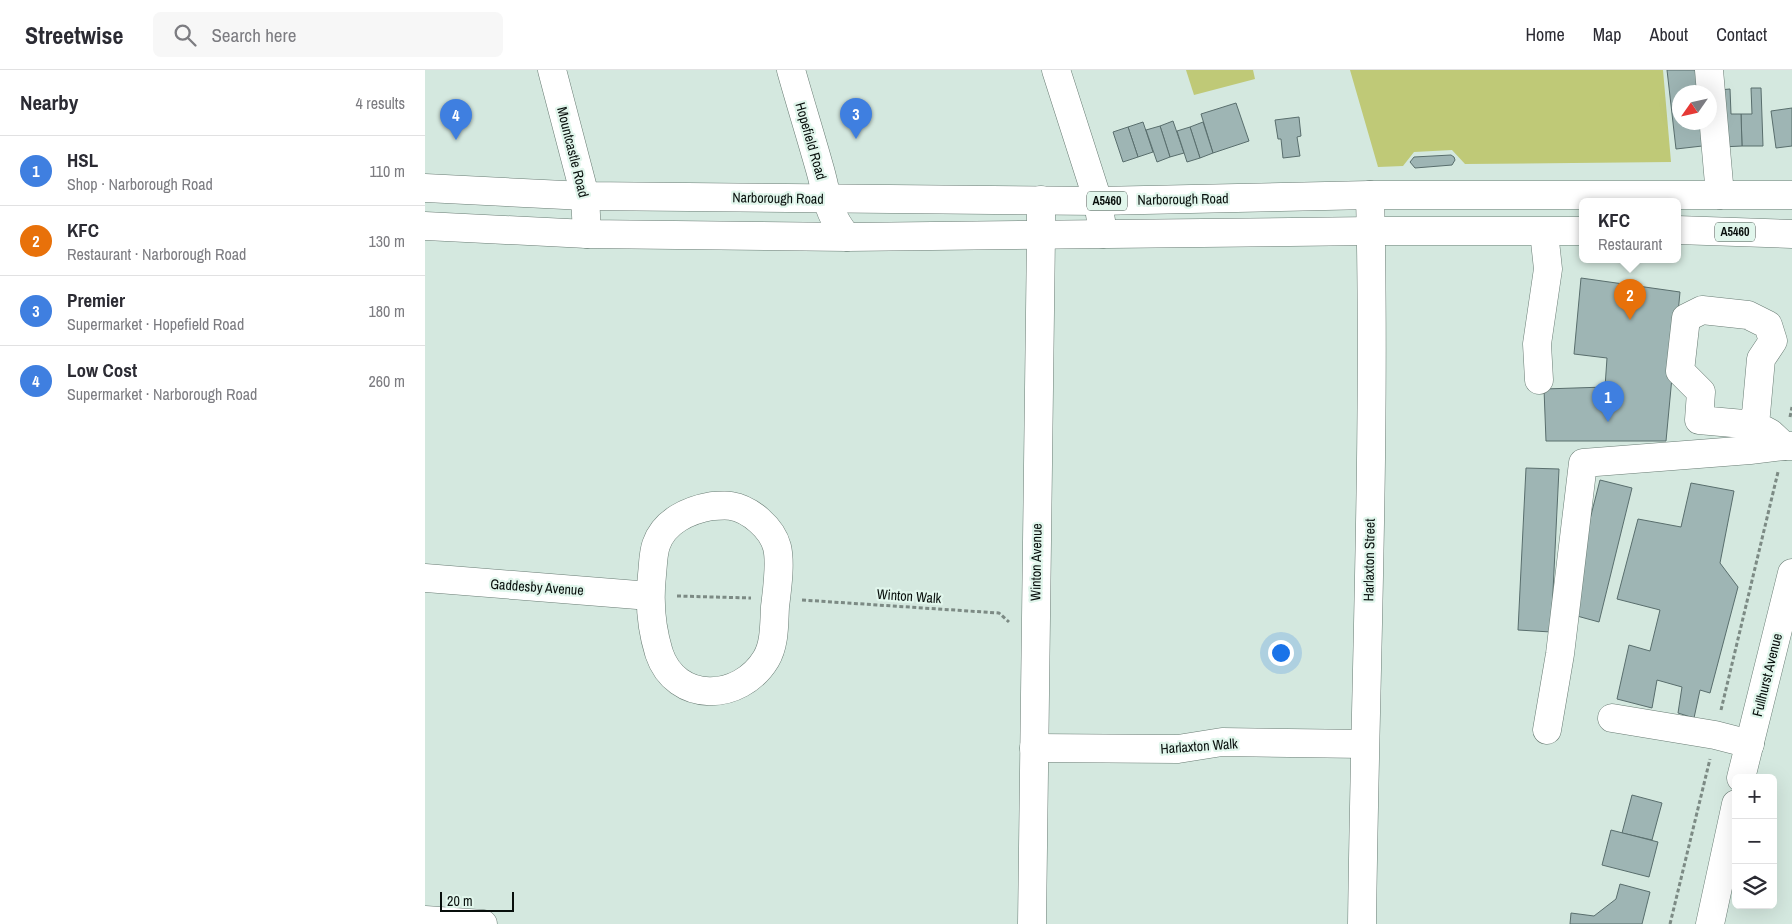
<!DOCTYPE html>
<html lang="en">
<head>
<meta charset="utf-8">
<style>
  :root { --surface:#fff; --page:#f7f7f7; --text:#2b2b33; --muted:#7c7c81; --line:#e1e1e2; --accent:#6a39b0 }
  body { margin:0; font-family:"Archivo Narrow",sans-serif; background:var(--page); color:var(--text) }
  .controls { position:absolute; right:15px; bottom:15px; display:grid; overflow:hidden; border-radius:8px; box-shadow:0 5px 20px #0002 }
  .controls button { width:45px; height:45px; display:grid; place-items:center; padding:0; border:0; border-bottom:1px solid var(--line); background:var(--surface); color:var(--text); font:25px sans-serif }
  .compass { position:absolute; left:1247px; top:15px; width:45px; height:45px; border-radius:50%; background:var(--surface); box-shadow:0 5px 20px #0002; rotate:236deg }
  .scale { position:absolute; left:15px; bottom:12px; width:74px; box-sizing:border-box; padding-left:5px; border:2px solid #080f0c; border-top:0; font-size:14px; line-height:18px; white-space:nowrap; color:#080f0c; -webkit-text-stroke:4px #e1f6ec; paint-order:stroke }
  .you { position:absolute; left:855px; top:582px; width:18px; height:18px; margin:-12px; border:4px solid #fff; border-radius:50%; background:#1a73e8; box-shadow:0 0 0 8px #1a73e833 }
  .badge { display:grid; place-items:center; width:32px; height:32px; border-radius:50%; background:var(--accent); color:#fff; font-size:16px; font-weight:700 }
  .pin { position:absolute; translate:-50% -41px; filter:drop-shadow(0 1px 2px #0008) }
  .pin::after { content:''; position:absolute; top:26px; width:18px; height:15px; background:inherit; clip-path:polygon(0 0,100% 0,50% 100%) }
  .popup { position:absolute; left:1154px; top:128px; width:102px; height:65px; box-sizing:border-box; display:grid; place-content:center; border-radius:8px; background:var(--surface); filter:drop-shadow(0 1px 4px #0005); font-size:16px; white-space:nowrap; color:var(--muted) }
  .popup b { font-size:19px; color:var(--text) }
  .popup::after { content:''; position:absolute; left:50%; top:100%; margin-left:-10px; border:10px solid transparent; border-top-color:var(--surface) }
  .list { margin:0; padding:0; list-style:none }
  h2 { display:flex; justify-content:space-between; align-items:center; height:65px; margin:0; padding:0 20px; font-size:21px }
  h2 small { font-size:16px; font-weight:400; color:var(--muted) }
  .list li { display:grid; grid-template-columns:32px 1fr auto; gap:15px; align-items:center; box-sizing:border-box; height:70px; padding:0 20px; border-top:1px solid var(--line) }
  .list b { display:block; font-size:19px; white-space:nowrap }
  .list p { margin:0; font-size:16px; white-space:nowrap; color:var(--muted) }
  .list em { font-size:16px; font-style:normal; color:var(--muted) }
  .icon { flex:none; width:28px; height:28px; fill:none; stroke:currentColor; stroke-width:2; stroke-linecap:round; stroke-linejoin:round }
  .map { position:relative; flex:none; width:1367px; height:854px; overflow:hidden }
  header { display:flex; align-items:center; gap:30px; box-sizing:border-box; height:70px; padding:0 25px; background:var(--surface); border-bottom:1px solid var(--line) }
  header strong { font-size:24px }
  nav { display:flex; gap:28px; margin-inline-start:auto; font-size:18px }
  .search { width:350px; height:45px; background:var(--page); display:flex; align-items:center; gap:12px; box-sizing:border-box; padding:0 18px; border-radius:8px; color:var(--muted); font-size:19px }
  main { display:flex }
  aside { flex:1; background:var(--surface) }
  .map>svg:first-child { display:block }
  .green { fill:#bfc977 }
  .building { fill:#9eb5b4; stroke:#596e6d }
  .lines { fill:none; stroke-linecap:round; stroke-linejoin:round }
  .minor-casing { stroke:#697c74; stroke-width:29 }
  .major-casing { stroke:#697c74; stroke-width:29 }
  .path { stroke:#7c8a84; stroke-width:3; stroke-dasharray:4 2.5; stroke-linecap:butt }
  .minor { stroke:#fff; stroke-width:28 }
  .major { stroke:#fff; stroke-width:28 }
  .labels { text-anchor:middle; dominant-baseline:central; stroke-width:4.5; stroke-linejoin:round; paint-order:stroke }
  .shield { fill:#e1f6ec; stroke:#49544f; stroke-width:1 }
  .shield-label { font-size:12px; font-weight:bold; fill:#080f0c }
  .street-label { font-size:14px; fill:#080f0c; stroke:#e1f6ec }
</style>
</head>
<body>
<header>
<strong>Streetwise</strong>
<div class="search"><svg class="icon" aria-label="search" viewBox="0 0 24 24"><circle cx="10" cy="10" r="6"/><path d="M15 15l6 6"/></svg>Search here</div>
<nav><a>Home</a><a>Map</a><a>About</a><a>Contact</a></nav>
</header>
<main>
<aside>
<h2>Nearby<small>4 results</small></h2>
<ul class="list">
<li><span class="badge" style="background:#3f7fe0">1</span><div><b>HSL</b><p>Shop · Narborough Road</p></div><em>110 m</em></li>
<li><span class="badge" style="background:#e8710a">2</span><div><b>KFC</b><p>Restaurant · Narborough Road</p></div><em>130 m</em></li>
<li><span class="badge" style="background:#3f7fe0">3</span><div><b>Premier</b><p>Supermarket · Hopefield Road</p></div><em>180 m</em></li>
<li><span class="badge" style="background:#3f7fe0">4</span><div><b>Low Cost</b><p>Supermarket · Narborough Road</p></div><em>260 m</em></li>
</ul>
</aside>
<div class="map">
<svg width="1367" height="854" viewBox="0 0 1367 854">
  <rect width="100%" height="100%" fill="#d4e8df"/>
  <g class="green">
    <polygon points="761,0 828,0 830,9 769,25"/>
    <polygon points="925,0 1238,0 1246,92 1040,94 1027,80 989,82 978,96 953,97"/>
  </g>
  <g class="building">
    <polygon points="1242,0 1277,0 1280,22 1254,22 1254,52 1283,52 1286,75 1251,79"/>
    <polygon points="1326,18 1336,18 1338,76 1317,76 1316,44 1327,44"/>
    <polygon points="1305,19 1306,44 1316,44 1317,76 1296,77 1294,20"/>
    <polygon points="811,33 824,71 788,83 776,44"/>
    <polygon points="1367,38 1367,76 1351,78 1346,41"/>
    <polygon points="874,47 876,66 872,67 875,86 858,88 856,69 853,69 850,50"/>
    <polygon points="748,51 759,83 745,87 735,56"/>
    <polygon points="718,52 728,82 713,87 703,57"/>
    <polygon points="778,52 788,83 775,88 765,57"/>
    <polygon points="735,56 745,87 732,92 721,60"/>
    <polygon points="703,57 713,87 698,92 688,62"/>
    <polygon points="765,57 775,88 762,92 752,61"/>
    <polygon points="1026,85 1029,87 1030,90 1027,95 990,98 985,92 989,87"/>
    <polygon points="1156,208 1255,222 1241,371 1121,371 1119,319 1180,317 1182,288 1149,284"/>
    <polygon points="1101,398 1134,399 1126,562 1093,560"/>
    <polygon points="1175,410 1207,418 1174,552 1141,543"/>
    <polygon points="1266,413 1309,421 1295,493 1313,517 1285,623 1275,620 1269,648 1253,643 1257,617 1232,610 1227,638 1192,629 1204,575 1225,581 1235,540 1192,529 1213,449 1256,457"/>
    <polygon points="1207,725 1237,733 1227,770 1197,763"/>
    <polygon points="1186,760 1233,772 1224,807 1177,795"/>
    <polygon points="1195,814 1225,822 1217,854 1145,854 1146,843 1169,846 1191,829"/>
  </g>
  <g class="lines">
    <defs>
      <g id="minor">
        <polyline points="127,0 160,126 162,164"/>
        <path d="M366 0C375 32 385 64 394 96 403 126 401 142 422 167"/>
        <polyline points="631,0 673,131 678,164"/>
        <polyline points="1284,0 1295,125"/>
        <polyline points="1114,310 1112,274 1123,199 1119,162"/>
        <polyline points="1330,355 1336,289 1348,271 1343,255 1323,245 1277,240 1261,248 1255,301 1276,322 1274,350 1330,355 1345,363 1359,376 1367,376"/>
        <path d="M287 436C293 436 300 435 306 436 325 439 347 458 352 477 356 493 352 520 350 537 349 554 350 574 341 589 315 632 251 634 234 583 226 557 224 532 227 505 228 496 228 484 231 475 239 451 264 440 287 436Z"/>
        <polyline points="0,508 225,526"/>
        <polyline points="1187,648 1290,665 1325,674"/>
        <polyline points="1122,660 1135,584 1158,393 1325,380 1359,376"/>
        <polyline points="609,678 753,679 797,672 939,674"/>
        <polyline points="1316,708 1367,503"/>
        <polyline points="0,850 58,854"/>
        <polyline points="607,854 616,165 616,130"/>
        <path d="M937 854C940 611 951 368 945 125"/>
        <polyline points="1285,854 1311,734"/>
      </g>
      <g id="major">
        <polyline points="0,118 160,126 673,131 945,125 1367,125"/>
        <polyline points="0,156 162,164 422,167 946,161 1158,161"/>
        <polyline points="1252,160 1367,164"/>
      </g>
    </defs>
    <use href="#minor" class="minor-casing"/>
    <use href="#major" class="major-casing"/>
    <g class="path">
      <polyline points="1365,347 1367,337"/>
      <polyline points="252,526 326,528"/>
      <polyline points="377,530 574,543 584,552"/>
      <polyline points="1296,640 1353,402"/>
      <polyline points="1245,854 1285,689"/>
    </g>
    <use href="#minor" class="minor"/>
    <use href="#major" class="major"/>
  </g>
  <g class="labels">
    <g class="shield">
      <rect x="662" y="121.5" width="40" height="19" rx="4"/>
      <rect x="1290" y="152.5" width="40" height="19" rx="4"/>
    </g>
    <g class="shield-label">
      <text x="682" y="131">A5460</text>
      <text x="1310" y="162">A5460</text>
    </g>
    <g class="street-label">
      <text transform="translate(386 71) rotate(74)">Hopefield Road</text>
      <text transform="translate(148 82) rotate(76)">Mountcastle Road</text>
      <text transform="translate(353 128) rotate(1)">Narborough Road</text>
      <text transform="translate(758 129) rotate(-1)">Narborough Road</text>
      <text transform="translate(944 490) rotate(-89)">Harlaxton Street</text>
      <text transform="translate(611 492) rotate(-89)">Winton Avenue</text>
      <text transform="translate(112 517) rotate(4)">Gaddesby Avenue</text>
      <text transform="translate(484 526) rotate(4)">Winton Walk</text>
      <text transform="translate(1342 605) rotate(-76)">Fullhurst Avenue</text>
      <text transform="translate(774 676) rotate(-4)">Harlaxton Walk</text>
    </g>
  </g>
</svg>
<div class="controls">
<button>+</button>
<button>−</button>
<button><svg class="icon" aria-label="layers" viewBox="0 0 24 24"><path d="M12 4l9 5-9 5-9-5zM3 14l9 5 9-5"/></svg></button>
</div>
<svg class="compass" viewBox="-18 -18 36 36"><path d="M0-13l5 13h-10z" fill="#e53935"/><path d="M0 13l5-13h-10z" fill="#7c7c81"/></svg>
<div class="scale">20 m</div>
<div class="you"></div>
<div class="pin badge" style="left:1183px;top:352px;background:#3f7fe0">1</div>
<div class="pin badge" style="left:1205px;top:250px;background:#e8710a">2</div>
<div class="popup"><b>KFC</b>Restaurant</div>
<div class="pin badge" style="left:431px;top:69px;background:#3f7fe0">3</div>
<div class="pin badge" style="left:31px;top:70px;background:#3f7fe0">4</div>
</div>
</main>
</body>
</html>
